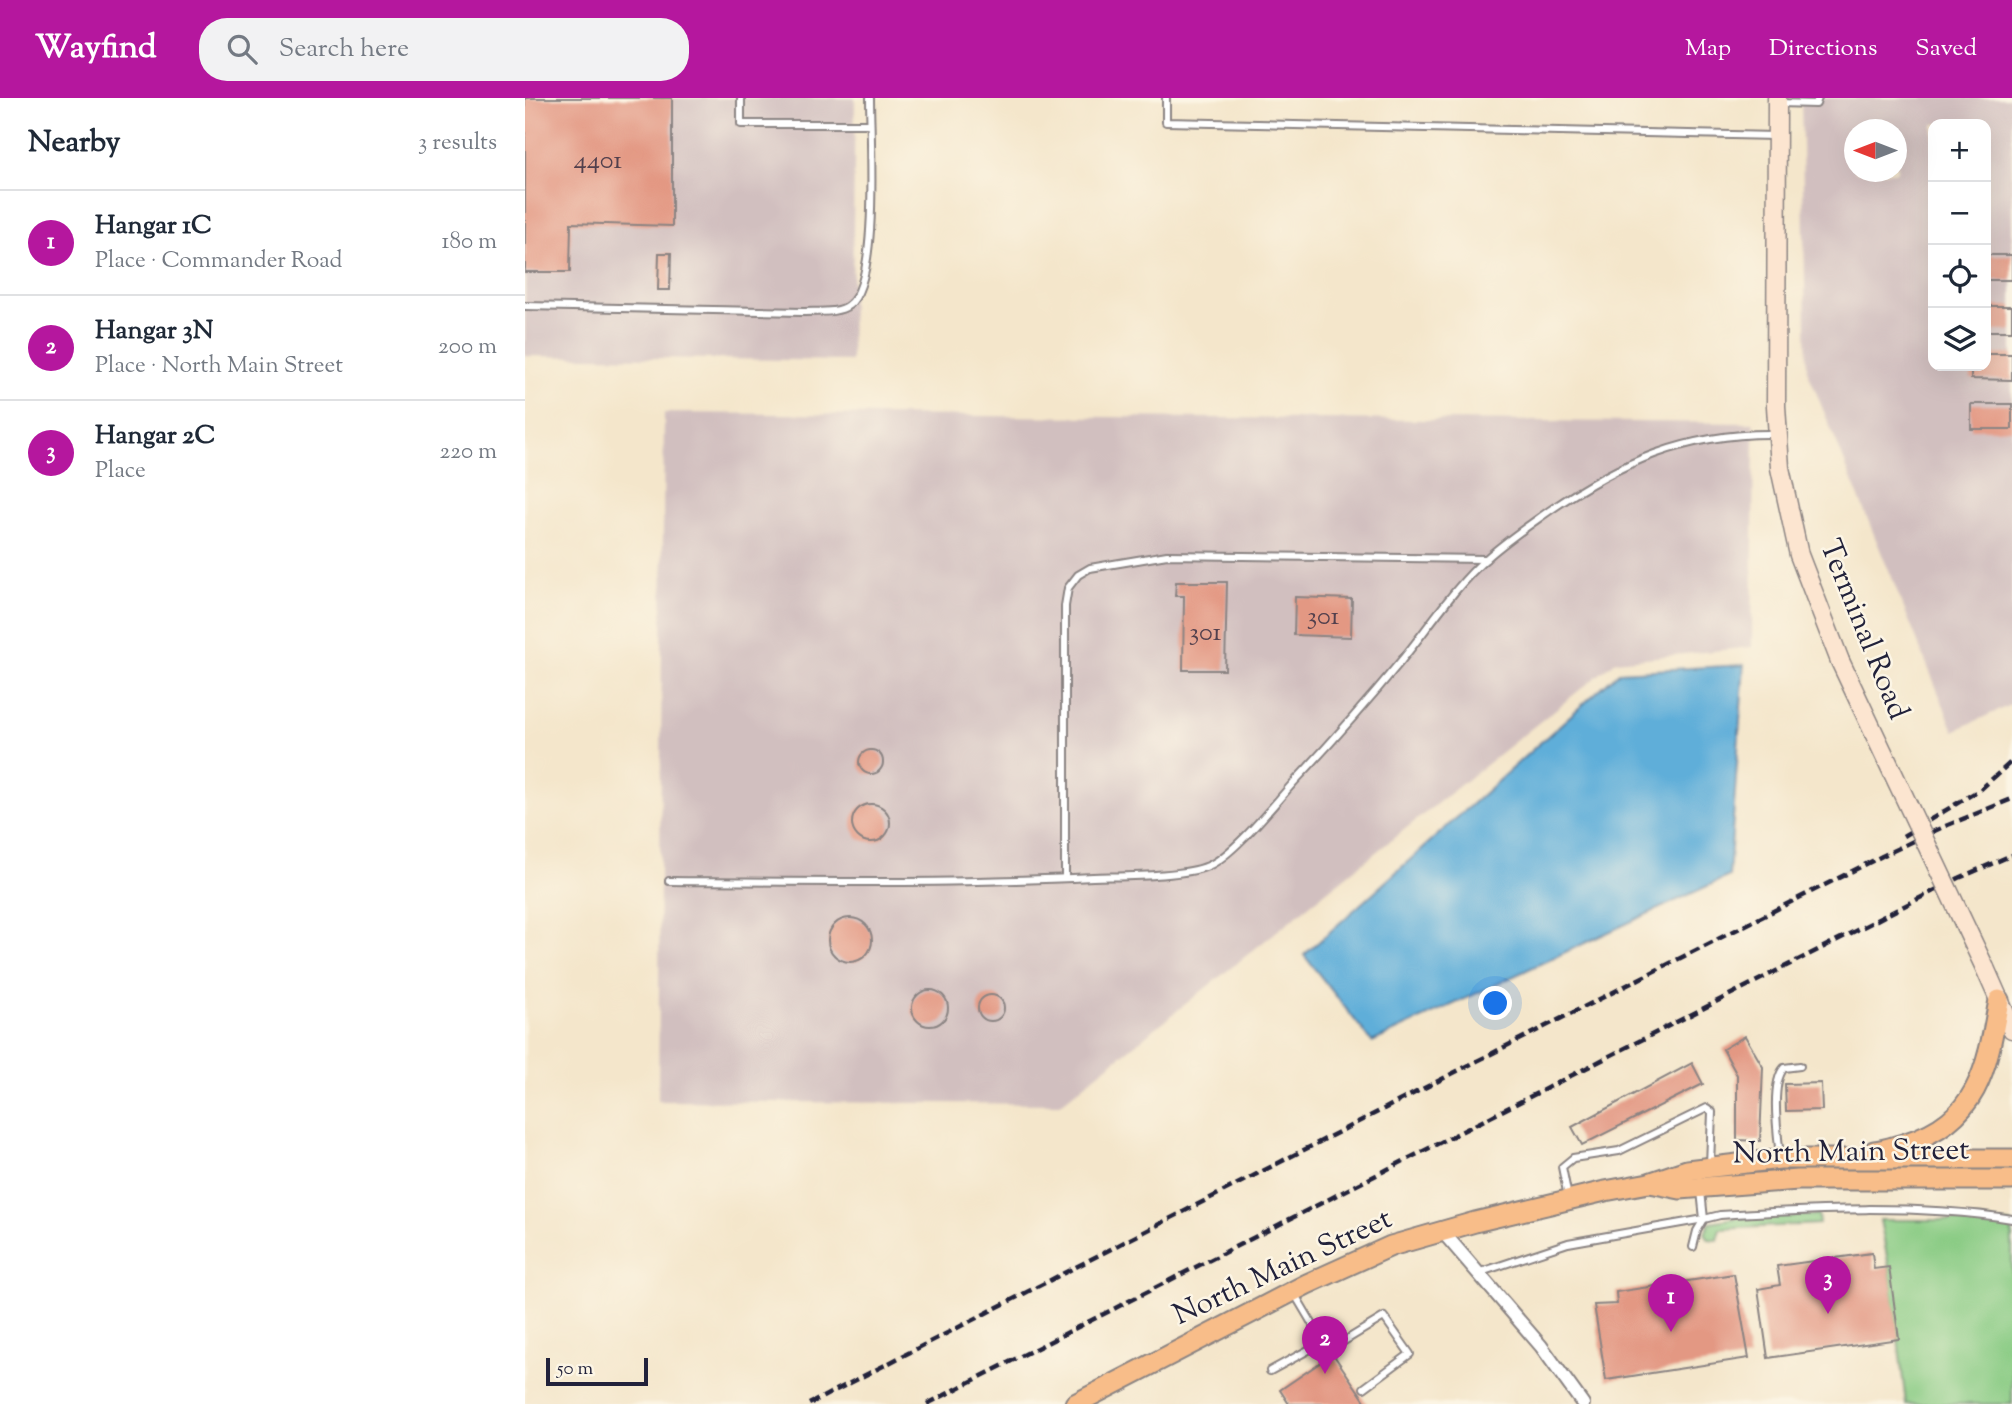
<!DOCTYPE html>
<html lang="en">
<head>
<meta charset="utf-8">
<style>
  :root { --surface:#fff; --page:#f2f2f3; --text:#1f2937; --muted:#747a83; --line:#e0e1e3; --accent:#b5179e }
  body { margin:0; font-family:"Sorts Mill Goudy",serif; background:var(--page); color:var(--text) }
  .controls { position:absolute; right:21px; top:21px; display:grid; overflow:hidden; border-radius:14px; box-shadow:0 7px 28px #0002 }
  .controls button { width:63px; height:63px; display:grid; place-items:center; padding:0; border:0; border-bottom:2px solid var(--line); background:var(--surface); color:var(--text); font:35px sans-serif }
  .compass { position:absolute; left:1319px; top:21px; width:63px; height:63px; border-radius:50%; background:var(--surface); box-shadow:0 7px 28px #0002; rotate:270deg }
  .scale { position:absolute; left:21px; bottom:18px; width:102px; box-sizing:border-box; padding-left:7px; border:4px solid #22223b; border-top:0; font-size:19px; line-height:24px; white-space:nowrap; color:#22223b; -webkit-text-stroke:5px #fcf5e5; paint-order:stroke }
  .you { position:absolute; left:971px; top:906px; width:24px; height:24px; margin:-18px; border:5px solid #fff; border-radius:50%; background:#1a73e8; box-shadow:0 0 0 10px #1a73e833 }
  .badge { display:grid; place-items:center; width:46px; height:46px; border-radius:50%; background:var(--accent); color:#fff; font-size:23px; font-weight:700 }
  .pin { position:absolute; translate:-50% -58px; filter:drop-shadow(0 2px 4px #0008) }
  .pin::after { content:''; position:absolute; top:37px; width:24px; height:21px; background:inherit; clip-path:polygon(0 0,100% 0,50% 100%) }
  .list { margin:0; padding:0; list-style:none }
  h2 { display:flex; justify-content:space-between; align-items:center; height:91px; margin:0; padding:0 28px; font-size:30px }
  h2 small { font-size:23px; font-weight:400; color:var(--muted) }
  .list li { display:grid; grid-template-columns:46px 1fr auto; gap:21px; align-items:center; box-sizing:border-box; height:105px; padding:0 28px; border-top:2px solid var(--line) }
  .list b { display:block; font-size:26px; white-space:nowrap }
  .list p { margin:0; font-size:23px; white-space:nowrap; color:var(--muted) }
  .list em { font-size:23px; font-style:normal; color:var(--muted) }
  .icon { flex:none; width:38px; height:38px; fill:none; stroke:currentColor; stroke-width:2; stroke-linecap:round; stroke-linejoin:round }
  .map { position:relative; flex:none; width:1487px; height:1306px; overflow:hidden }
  header { display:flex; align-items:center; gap:42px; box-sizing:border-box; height:98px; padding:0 35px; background:var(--accent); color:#fff }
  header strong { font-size:33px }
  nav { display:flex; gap:38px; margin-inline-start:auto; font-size:24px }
  .search { width:490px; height:63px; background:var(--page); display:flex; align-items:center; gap:18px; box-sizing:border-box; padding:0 24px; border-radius:28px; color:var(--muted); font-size:26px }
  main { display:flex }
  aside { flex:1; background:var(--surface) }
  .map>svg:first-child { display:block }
  .industrial { fill:#d1bfbf; fill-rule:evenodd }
  .green { fill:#88cb83; stroke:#55765f; stroke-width:2 }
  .water { fill:#5faed9; stroke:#40688a; stroke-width:2 }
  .building { fill:#e39883 }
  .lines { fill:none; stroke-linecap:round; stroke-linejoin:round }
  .lane-casing { stroke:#8b8483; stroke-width:10 }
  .street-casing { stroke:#8b8483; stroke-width:16 }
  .secondary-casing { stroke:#8b8483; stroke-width:21 }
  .primary-casing { stroke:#8b8483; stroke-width:23 }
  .lane { stroke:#fff; stroke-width:6 }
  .street { stroke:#fff; stroke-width:12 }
  .secondary { stroke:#fce5d0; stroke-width:18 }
  .primary { stroke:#f8bd89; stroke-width:19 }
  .rail { stroke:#22223b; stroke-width:4.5; stroke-dasharray:10 5; stroke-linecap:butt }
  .secondary-bridge-casing { stroke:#8b8483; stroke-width:21; stroke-linecap:butt }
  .secondary-bridge { stroke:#fce5d0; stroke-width:18 }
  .labels { text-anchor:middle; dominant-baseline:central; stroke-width:5; stroke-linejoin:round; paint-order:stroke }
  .number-label { font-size:26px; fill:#52404d }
  .street-label { font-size:30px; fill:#22223b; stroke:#fcf5e5 }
</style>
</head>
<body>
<header>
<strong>Wayfind</strong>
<div class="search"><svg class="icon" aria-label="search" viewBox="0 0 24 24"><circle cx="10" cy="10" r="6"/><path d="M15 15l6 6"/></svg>Search here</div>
<nav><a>Map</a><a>Directions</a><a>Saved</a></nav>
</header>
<main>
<aside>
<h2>Nearby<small>3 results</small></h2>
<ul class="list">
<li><span class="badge">1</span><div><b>Hangar 1C</b><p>Place · Commander Road</p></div><em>180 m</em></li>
<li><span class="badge">2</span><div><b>Hangar 3N</b><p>Place · North Main Street</p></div><em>200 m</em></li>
<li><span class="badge">3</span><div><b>Hangar 2C</b><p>Place</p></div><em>220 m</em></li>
</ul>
</aside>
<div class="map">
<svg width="1487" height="1306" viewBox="0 0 1487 1306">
  <rect width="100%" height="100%" fill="#fcf5e5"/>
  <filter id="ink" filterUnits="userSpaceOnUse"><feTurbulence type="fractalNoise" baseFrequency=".0143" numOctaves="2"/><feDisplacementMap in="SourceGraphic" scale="14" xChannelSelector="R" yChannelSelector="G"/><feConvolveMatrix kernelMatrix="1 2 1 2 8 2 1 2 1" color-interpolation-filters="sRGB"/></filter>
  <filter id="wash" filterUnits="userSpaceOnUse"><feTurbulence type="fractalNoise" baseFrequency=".00686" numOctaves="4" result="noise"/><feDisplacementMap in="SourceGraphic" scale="28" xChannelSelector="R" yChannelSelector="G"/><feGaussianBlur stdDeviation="1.57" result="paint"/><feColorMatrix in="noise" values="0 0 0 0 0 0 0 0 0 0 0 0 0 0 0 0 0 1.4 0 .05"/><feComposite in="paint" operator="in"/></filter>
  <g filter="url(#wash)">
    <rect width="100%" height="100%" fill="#f4e6cb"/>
    <g class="industrial">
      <polygon points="0,0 330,0 326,263 0,258"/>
      <path d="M1276 0H1487V606L1429 633 1282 272ZM1408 26H1461V268H1408ZM1330 32H1372V74H1330Z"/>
      <polygon points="139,315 1229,325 1227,549 1091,563 535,1006 133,1003"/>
    </g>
    <g class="green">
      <polygon points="1293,1117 1294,1126 1195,1131 1192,1142 1184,1141 1180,1135 1185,1124 1210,1120"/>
      <polygon points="1355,1122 1462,1122 1487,1126 1487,1306 1381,1306 1364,1169"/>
    </g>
    <polygon class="water" points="1219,567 1204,778 847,944 779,857 1094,574"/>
    <g id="blocks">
      <g class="building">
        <polygon points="0,0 147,0 147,128 46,125 45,174 0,174"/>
        <polygon points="134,155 146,155 145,192 133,192"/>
        <rect x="1461" y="157" width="26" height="25"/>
        <rect x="1461" y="208" width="26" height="25"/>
        <polygon points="1461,256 1487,256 1487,282 1446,281 1446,268 1461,268"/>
        <rect x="1446" y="306" width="41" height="25"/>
        <polygon points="651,484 702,484 700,572 658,572 659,498 650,498"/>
        <polygon points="770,499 827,501 826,539 769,537"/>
        <circle cx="346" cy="664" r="12"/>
        <circle cx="346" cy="725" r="19"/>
        <circle cx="325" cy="842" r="22"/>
        <circle cx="405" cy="910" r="18"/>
        <circle cx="466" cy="910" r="13"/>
        <polygon points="1220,938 1238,969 1235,1043 1212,1042 1212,977 1198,951"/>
        <polygon points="1167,965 1178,986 1057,1047 1047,1029"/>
        <polygon points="1296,985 1297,1012 1261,1013 1260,986"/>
        <polygon points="1347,1155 1349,1171 1364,1169 1374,1241 1243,1260 1233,1191 1255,1187 1252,1168"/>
        <polygon points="1209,1176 1224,1260 1081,1282 1069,1207 1092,1206 1091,1194"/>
        <polygon points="808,1256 842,1306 764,1306 755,1292"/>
      </g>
    </g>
  </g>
  <g filter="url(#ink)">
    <use href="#blocks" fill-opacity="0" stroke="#8b8483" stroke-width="2"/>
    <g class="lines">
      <defs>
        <g id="lane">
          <polyline points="216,0 216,26 345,26"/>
          <polyline points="641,0 641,24 1250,38"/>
          <polyline points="1254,5 1291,6 1293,0"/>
          <path d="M0 208 277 214C291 213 313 216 324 207 355 184 345 39 345 0"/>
          <polyline points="540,780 540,508 543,490 553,477 565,470 642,457 961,461"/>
          <path d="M144 783C285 784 427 786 568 779 597 778 657 779 683 768 709 757 749 706 770 683 806 645 842 604 876 563 904 529 929 489 962 460 981 443 1003 428 1024 413 1095 364 1161 335 1249 336"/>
          <path d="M1255 1059C1253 1038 1245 986 1259 970L1275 968"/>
          <polyline points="1043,1099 1037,1069 1048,1060 1094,1053 1182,1010 1187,1014 1185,1067"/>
          <path d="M1168 1149 1172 1133 1179 1121 1195 1117C1291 1111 1391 1106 1487 1121"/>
          <polyline points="953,1175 1043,1145 1179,1121 1176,1093"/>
          <polyline points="798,1244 816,1245 859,1219 885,1256 839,1290"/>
          <polyline points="745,1273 798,1244 769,1195"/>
        </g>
        <polyline id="street" points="917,1133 1016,1248 1058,1306"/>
        <g id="secondary">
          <polyline points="1252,0 1251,308 1255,370 1274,457 1315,563"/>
          <polyline points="1460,870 1487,931"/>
        </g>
        <g id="primary">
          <path d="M1349 1053C1360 1052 1370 1048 1381 1045 1454 1022 1462 970 1474 902"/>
          <polyline points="1125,1085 1155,1091 1273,1082 1487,1082"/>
          <polyline points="550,1306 782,1186 866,1148 950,1124 1080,1093 1124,1085 1162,1072 1255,1061 1487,1061"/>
        </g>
      </defs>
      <use href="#lane" class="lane-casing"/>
      <use href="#street" class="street-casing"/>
      <use href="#secondary" class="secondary-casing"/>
      <use href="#primary" class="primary-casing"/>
      <use href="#lane" class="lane"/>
      <use href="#street" class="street"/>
      <use href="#secondary" class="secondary"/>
      <use href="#primary" class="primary"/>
      <g class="rail">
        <polyline points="1378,738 1456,691 1487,663"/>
        <polyline points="284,1306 952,963 1357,758 1418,729 1487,701"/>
        <polyline points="402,1306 1434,780 1487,757"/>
      </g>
      <defs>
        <polyline id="secondary-bridge" points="1315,563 1460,870"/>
      </defs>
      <use href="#secondary-bridge" class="secondary-bridge-casing"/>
      <use href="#secondary-bridge" class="secondary-bridge"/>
    </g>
  </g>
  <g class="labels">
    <g class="number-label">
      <text x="73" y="63">4401</text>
      <text x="798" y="519">301</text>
      <text x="680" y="535">301</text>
    </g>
    <g class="street-label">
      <text transform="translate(1338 532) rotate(68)">Terminal Road</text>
      <text transform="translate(1326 1055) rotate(-1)">North Main Street</text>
      <text transform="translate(758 1170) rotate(-25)">North Main Street</text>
    </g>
  </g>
</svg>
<div class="controls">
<button>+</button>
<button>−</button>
<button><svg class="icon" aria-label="locate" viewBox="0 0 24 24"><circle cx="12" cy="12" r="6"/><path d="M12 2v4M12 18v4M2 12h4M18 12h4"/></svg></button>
<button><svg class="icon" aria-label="layers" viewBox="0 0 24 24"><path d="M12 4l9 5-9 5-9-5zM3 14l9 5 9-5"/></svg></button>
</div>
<svg class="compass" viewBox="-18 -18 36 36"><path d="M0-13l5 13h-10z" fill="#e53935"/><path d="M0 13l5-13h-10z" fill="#747a83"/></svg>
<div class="scale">50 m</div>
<div class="you"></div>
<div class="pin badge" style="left:1146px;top:1234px">1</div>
<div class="pin badge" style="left:800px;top:1276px">2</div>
<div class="pin badge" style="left:1303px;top:1216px">3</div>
</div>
</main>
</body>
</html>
